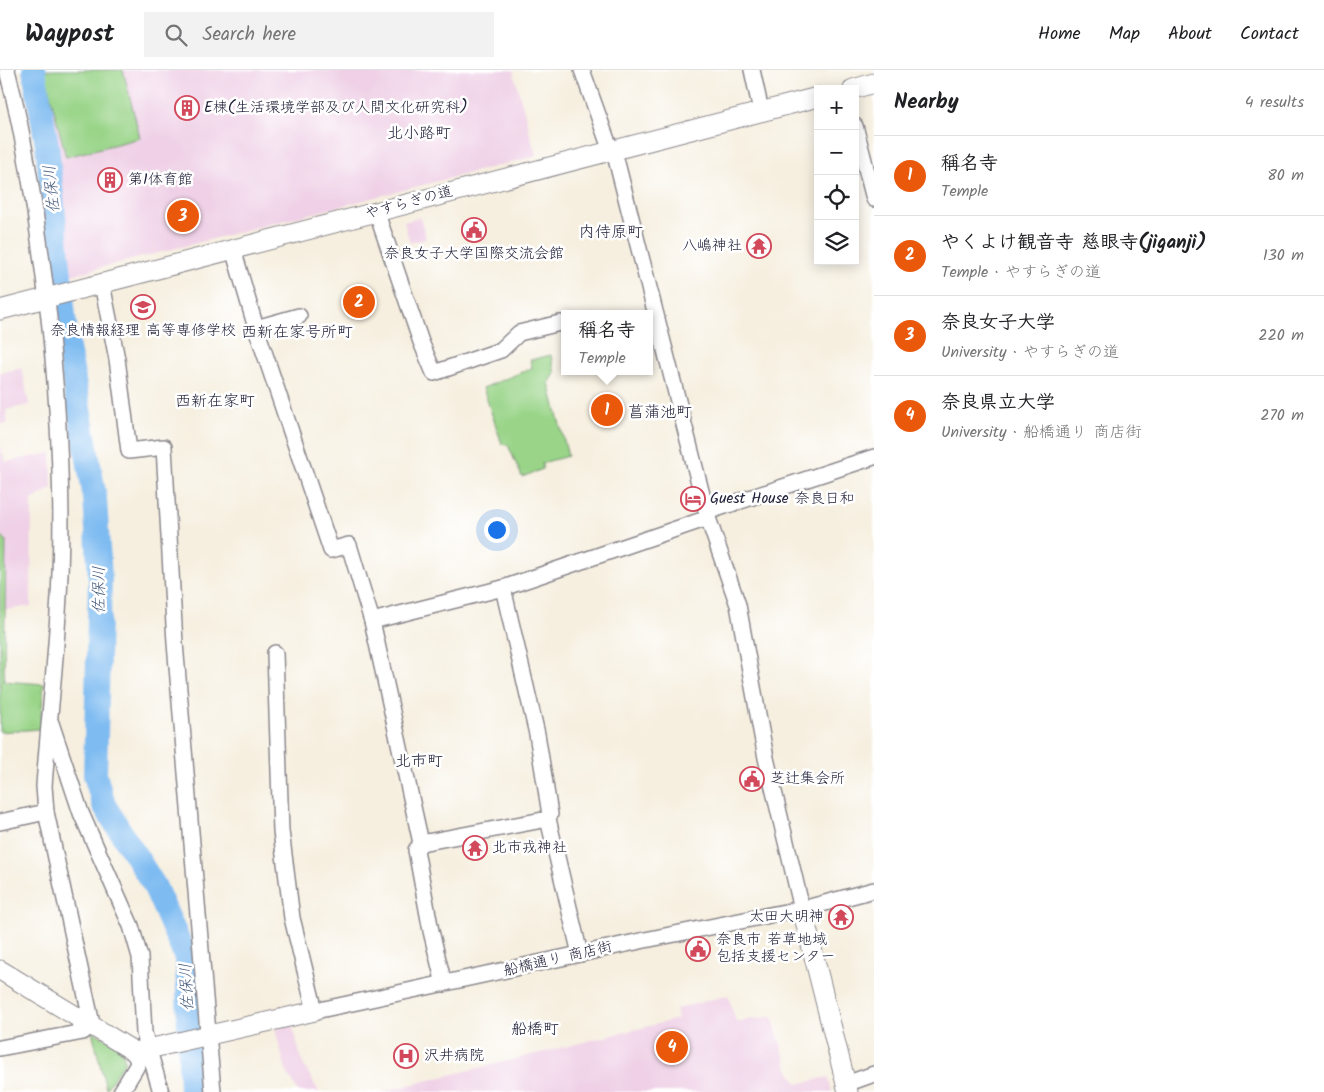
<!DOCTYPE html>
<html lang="en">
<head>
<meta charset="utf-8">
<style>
  :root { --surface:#fff; --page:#f2f2f2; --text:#202124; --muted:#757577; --line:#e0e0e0; --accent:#ea580c }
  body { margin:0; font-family:Kalam,"Klee One",sans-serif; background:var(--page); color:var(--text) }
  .controls { position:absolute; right:15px; top:15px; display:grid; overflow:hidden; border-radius:0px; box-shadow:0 2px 12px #0003 }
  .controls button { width:45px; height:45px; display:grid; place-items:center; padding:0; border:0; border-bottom:1px solid var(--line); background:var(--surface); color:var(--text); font:25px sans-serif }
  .you { position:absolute; left:496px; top:459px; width:18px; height:18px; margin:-12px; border:4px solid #fff; border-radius:50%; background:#1a73e8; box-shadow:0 0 0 8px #1a73e833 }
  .badge { display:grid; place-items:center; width:32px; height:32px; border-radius:50%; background:var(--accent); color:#fff; font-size:16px; font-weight:700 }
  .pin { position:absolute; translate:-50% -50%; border:2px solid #fff; box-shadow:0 1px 5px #0006 }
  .popup { position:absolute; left:561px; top:240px; width:92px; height:65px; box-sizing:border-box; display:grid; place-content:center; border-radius:0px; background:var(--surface); filter:drop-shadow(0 1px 4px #0005); font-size:16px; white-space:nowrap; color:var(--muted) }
  .popup b { font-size:19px; color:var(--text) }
  .popup::after { content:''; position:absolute; left:50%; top:100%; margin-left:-10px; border:10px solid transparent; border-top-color:var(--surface) }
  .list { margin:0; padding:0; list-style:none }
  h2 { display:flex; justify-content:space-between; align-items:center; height:65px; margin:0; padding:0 20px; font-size:21px }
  h2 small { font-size:16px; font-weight:400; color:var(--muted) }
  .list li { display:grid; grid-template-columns:32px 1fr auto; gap:15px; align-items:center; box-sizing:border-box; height:80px; padding:0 20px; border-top:1px solid var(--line) }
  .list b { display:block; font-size:19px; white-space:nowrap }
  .list p { margin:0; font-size:16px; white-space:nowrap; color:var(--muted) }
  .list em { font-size:16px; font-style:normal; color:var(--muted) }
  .icon { flex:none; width:28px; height:28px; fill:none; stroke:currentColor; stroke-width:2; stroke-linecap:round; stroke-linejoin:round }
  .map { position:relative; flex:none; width:874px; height:1022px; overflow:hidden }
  header { display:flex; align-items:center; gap:30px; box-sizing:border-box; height:70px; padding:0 25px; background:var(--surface); border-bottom:1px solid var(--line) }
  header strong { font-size:24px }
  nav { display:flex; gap:28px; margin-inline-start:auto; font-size:18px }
  .search { width:350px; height:45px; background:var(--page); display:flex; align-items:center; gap:12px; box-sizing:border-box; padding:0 18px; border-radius:0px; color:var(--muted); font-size:19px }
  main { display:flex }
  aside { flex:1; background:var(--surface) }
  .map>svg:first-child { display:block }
  .built { fill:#efd0e6 }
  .green { fill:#99d488; stroke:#5e7b62 }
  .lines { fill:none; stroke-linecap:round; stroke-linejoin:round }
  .river { stroke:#7ebbf1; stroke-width:24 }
  .minor-casing { stroke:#8c888d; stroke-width:18 }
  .tertiary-casing { stroke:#8c888d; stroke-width:21 }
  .minor { stroke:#fff; stroke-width:15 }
  .tertiary { stroke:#fff; stroke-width:19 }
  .labels { text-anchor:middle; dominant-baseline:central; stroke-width:5; stroke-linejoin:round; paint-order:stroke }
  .poi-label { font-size:15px; fill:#22223b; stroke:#fff; text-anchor:start }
  .street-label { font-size:15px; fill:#22223b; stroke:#fff }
  .neighbourhood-label { font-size:16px; fill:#22223b; stroke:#fff }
  .water-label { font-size:16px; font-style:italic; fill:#42587b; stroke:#fff }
</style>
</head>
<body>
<header>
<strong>Waypost</strong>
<div class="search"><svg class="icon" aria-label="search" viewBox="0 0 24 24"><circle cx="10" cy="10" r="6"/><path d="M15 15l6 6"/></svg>Search here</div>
<nav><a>Home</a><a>Map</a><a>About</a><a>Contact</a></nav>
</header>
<main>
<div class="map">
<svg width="874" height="1022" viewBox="0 0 874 1022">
  <rect width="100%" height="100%" fill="#fff"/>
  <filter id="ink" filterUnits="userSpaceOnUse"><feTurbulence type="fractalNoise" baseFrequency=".02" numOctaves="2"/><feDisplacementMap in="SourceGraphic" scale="10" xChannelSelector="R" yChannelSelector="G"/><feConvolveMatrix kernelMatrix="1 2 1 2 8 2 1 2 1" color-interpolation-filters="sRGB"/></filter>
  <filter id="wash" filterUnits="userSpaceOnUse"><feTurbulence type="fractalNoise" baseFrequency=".0096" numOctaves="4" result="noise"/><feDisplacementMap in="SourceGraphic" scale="20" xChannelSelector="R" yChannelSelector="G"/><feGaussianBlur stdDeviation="1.12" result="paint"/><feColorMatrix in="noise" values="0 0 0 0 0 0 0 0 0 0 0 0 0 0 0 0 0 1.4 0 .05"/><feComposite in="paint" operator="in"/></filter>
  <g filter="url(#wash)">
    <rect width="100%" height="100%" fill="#f6efdf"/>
    <g class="built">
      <polygon points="39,0 513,0 536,86 72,205 58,87"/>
      <polygon points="420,147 426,169 410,173 404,152"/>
      <polygon points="22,298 29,335 6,340 8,353 0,354 0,303"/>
      <polygon points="0,373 5,392 51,383 52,418 32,430 31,536 5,540 4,611 44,614 40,659 0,662"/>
      <polygon points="728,925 736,952 772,946 789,1001 798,1014 828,1007 832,1022 381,1022 678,949 676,939"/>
      <polygon points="292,954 302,992 319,1022 298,1022 286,1000 275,959"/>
    </g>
    <g class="green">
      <polygon points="44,0 123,0 140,68 66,87"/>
      <polygon points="551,285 555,304 549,313 568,386 542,393 543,399 522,407 508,375 502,374 483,318 532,298 530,290"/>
      <polygon points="0,464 6,470 4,611 44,614 40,659 0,662"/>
      <polygon points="92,961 121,977 125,991 106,1019"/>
    </g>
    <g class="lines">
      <polyline class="river" points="34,0 47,75 66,267 95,428 100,509 95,705 104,735 154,815 187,890 191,1022"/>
    </g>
  </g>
  <g filter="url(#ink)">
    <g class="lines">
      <defs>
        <g id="minor">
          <polyline points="582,0 607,70 616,89 708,448 738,535 766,688 802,839"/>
          <polyline points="752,0 761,41"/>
          <polyline points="855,56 874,129"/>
          <polyline points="376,141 421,272 434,303 501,280 519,263 560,253"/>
          <polyline points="233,179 256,258 331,480 349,475 372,551 503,518 708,448"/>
          <polyline points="104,224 117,289 129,381 164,377 175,573 213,1022"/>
          <polyline points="256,258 299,246"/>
          <polyline points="707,442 874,387"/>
          <polyline points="503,518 537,664 550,744 548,749 580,884"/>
          <polyline points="372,551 421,773 416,780 431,861 444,914"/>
          <polyline points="275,583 281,761 292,848 315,941 645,870 810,837 874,820"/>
          <polyline points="51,653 81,743 131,856 140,887 144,963 161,1022"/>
          <polyline points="0,752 46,742"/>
          <polyline points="421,773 548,749"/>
          <path d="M0 978 83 962 92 954 46 742 44 716C48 659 55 601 58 543 65 439 59 334 47 230 37 153 27 76 7 0"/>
          <polyline points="846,1014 874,1004"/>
          <polyline points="121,1022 138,994 135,982"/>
        </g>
        <g id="tertiary">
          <polyline points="853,19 874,13"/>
          <polyline points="0,240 818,27"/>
          <polyline points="802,839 848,1022"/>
          <polyline points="0,900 135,982 315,941"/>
        </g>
      </defs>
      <use href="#minor" class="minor-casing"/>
      <use href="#tertiary" class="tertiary-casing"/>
      <use href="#minor" class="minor"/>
      <use href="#tertiary" class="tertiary"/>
    </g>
  </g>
  <defs>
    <symbol id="building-ring" viewBox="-11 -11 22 22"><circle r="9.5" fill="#fff" stroke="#d1495b" stroke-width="1.5"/><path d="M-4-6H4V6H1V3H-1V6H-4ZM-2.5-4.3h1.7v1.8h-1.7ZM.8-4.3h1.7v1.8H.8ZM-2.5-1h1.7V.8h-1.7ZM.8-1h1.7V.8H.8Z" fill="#d1495b"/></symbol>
    <symbol id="civic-ring" viewBox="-11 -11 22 22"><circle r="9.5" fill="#fff" stroke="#d1495b" stroke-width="1.5"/><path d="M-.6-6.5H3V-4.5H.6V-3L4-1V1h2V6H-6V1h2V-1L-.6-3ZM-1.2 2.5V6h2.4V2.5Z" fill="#d1495b"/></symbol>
    <symbol id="temple-ring" viewBox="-11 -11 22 22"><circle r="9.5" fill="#fff" stroke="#d1495b" stroke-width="1.5"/><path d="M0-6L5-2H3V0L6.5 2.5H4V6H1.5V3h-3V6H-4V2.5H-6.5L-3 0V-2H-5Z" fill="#d1495b"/></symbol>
    <symbol id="school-ring" viewBox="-11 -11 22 22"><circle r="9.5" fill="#fff" stroke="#d1495b" stroke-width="1.5"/><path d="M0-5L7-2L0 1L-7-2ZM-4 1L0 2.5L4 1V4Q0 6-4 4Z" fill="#d1495b"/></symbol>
    <symbol id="hotel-ring" viewBox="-11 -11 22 22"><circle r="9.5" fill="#fff" stroke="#d1495b" stroke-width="1.5"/><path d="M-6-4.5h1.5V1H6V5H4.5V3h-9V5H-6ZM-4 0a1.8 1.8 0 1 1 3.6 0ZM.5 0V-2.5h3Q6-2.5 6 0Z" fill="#d1495b"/></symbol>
    <symbol id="hospital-ring" viewBox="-11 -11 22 22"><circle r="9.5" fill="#fff" stroke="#d1495b" stroke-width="1.5"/><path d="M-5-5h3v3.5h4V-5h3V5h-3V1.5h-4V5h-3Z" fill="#d1495b"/></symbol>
  </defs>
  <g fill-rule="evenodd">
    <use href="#building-ring" x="173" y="24" width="28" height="28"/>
    <use href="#building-ring" x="96" y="96" width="28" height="28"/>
    <use href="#civic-ring" x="460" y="146" width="28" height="28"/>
    <use href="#temple-ring" x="745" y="162" width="28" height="28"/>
    <use href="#school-ring" x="129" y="223" width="28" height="28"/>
    <use href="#hotel-ring" x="679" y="415" width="28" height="28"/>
    <use href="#civic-ring" x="738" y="695" width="28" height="28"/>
    <use href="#temple-ring" x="461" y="764" width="28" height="28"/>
    <use href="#temple-ring" x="827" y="833" width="28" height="28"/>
    <use href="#civic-ring" x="684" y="865" width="28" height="28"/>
    <use href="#hospital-ring" x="392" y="972" width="28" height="28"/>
  </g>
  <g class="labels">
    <g class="poi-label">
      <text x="204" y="38">E棟(生活環境学部及び人間文化研究科)</text>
      <text x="128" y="110">第1体育館</text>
      <text x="742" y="176" text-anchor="end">八嶋神社</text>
      <text x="474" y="184" text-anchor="middle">奈良女子大学国際交流会館</text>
      <text x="143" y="261" text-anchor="middle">奈良情報経理 高等専修学校</text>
      <text x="710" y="429">Guest House 奈良日和</text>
      <text x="770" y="709">芝辻集会所</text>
      <text x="492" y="778">北市戎神社</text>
      <text x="824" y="847" text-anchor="end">太田大明神</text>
      <text x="716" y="870">奈良市 若草地域<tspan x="716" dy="17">包括支援センター</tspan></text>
      <text x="424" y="986">沢井病院</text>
    </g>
    <g class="street-label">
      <text transform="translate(409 133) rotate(-15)">やすらぎの道</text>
      <text transform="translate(558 889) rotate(-13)">船橋通り 商店街</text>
    </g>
    <g class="neighbourhood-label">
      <text x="419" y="63">北小路町</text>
      <text x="611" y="162">内侍原町</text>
      <text x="297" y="262">西新在家号所町</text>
      <text x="215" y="331">西新在家町</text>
      <text x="660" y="342">菖蒲池町</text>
      <text x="419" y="691">北市町</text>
      <text x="535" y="959">船橋町</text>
    </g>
    <g class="water-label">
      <text transform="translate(52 119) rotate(-96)">佐保川</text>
      <text transform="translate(99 520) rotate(-90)">佐保川</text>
      <text transform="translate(187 917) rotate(-93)">佐保川</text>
    </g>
  </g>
</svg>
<div class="controls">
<button>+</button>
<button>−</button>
<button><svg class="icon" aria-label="locate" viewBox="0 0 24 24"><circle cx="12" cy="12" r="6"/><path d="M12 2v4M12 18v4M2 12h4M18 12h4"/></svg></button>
<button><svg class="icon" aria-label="layers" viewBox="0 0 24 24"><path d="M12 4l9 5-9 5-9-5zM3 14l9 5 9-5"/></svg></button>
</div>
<div class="you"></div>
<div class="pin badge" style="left:607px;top:340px">1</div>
<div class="popup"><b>稱名寺</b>Temple</div>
<div class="pin badge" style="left:359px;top:232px">2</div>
<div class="pin badge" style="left:183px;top:146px">3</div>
<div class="pin badge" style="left:672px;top:977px">4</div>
</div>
<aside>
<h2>Nearby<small>4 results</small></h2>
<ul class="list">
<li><span class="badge">1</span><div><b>稱名寺</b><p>Temple</p></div><em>80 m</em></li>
<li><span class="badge">2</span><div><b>やくよけ観音寺 慈眼寺(jiganji)</b><p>Temple · やすらぎの道</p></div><em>130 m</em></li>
<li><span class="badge">3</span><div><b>奈良女子大学</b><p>University · やすらぎの道</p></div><em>220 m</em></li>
<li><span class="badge">4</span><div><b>奈良県立大学</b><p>University · 船橋通り 商店街</p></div><em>270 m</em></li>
</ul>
</aside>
</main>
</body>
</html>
